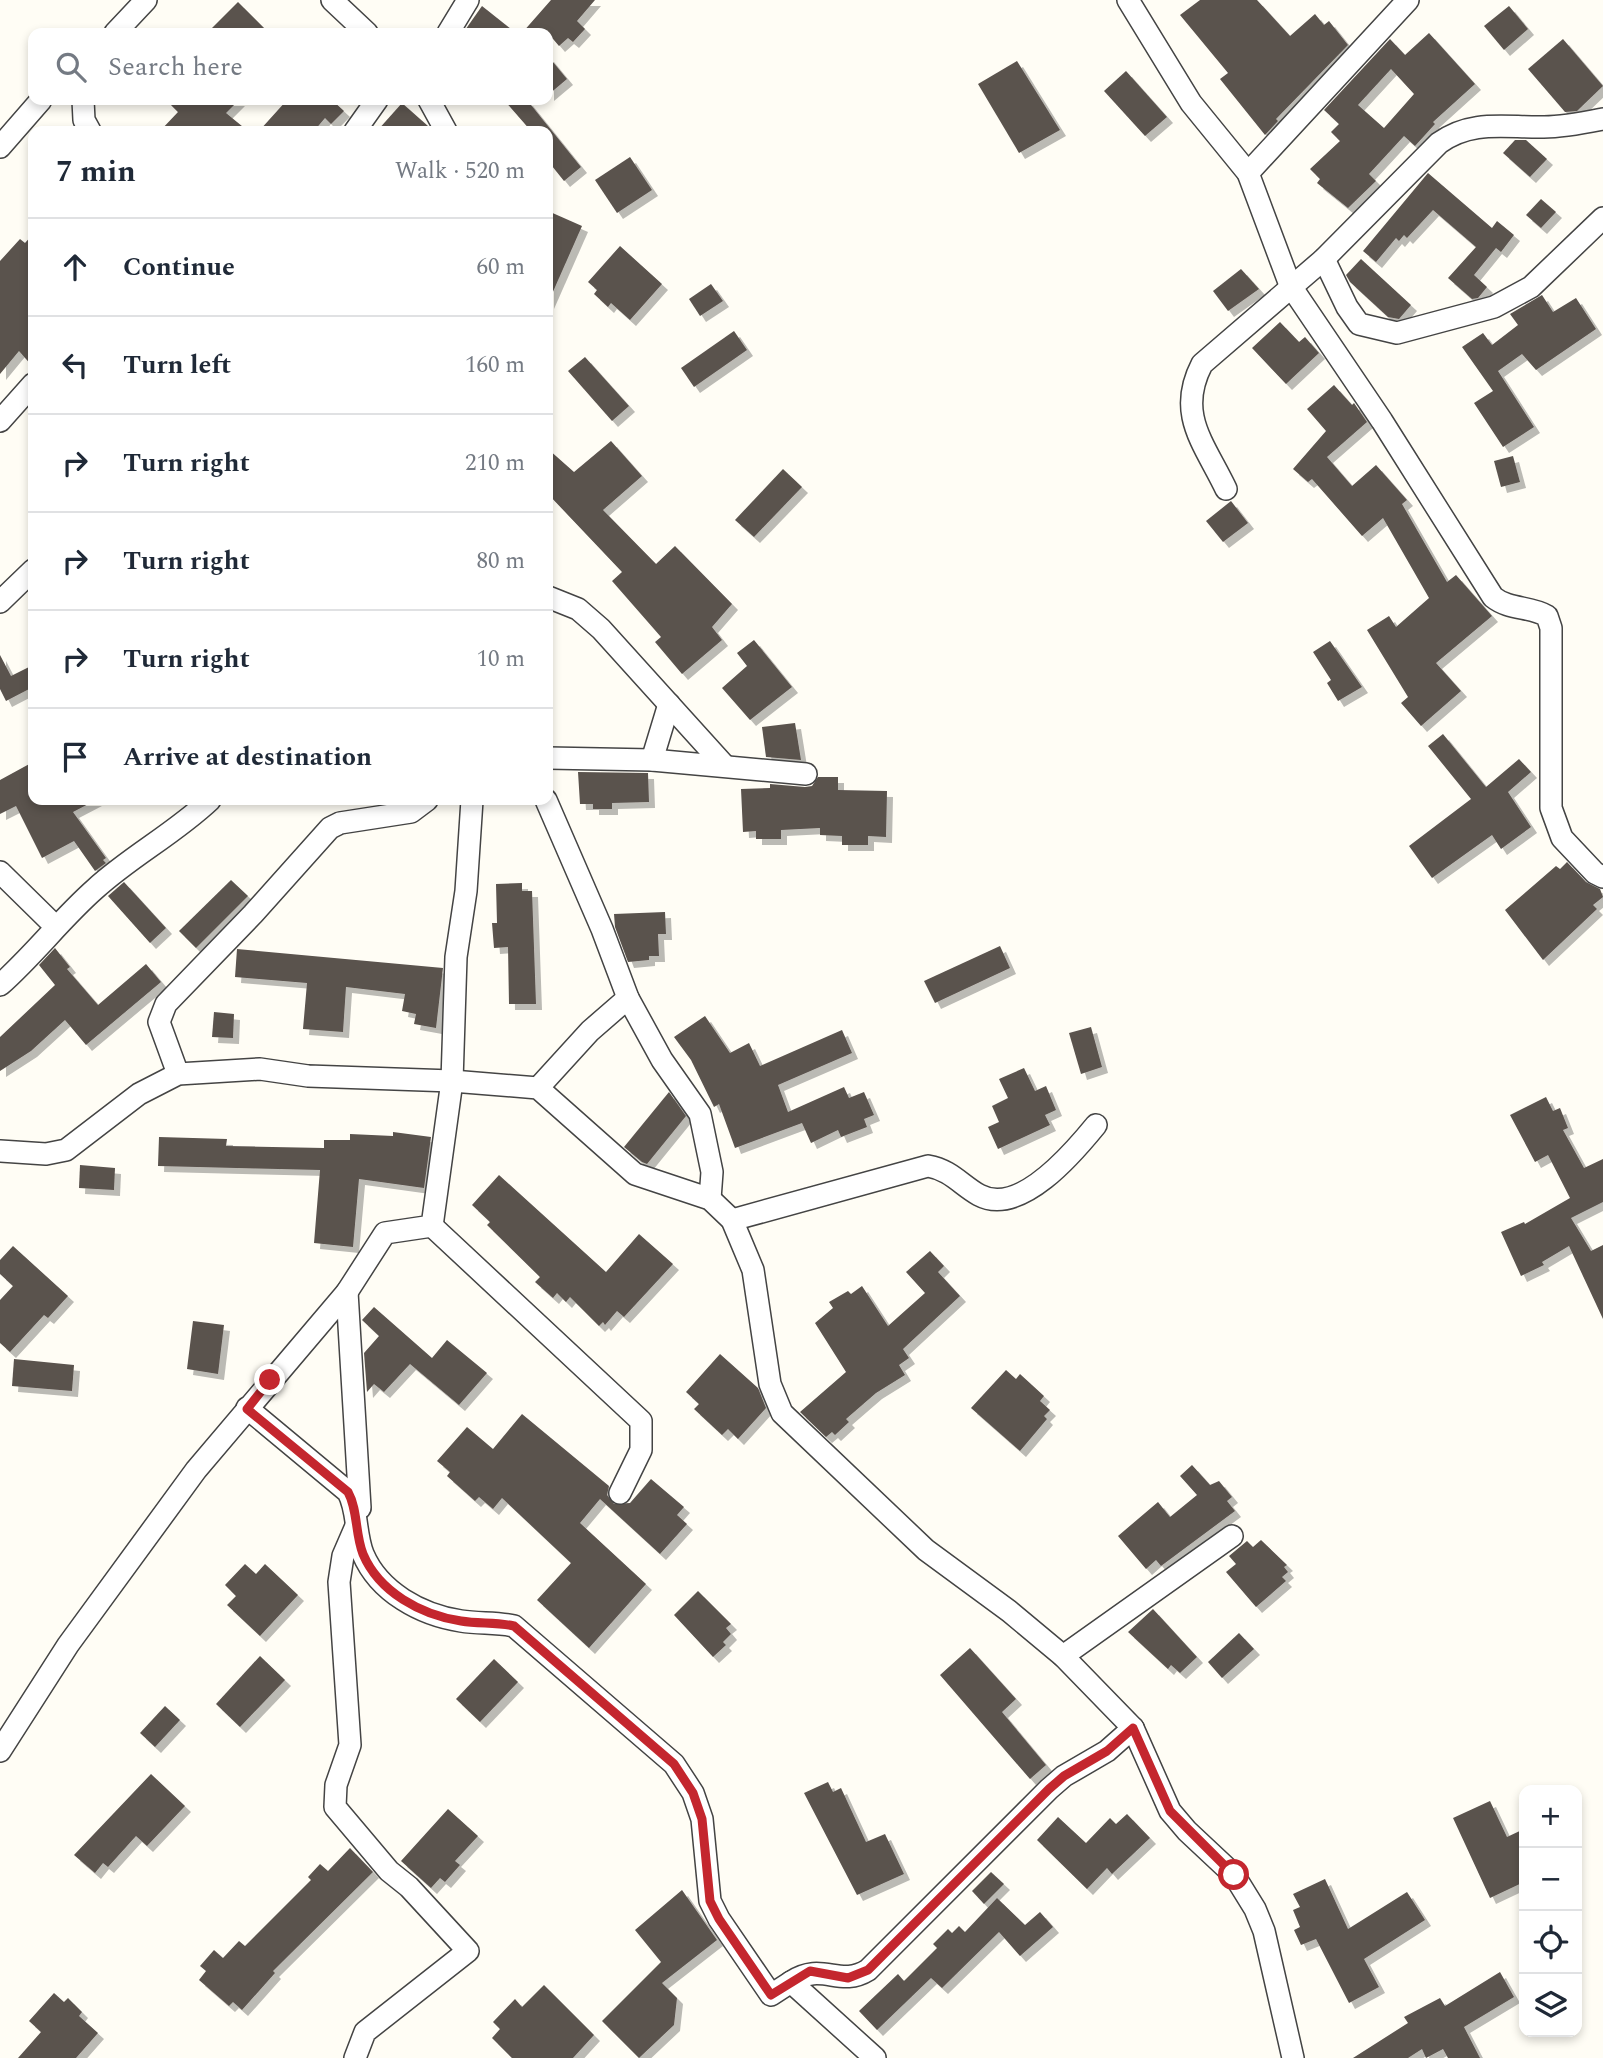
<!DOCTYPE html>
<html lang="en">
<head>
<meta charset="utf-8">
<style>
  :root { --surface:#fff; --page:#f2f2f3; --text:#1f2937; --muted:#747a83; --line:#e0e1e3 }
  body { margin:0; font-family:Spectral,serif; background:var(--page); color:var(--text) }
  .controls { position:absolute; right:21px; bottom:21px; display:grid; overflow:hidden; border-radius:14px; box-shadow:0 4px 10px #0003 }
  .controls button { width:63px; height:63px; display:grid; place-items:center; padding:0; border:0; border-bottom:2px solid var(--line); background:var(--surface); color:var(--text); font:35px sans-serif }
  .stop { position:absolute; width:21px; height:21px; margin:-16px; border:5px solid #c4262e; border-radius:50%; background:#fff }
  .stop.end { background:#c4262e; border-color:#fff; box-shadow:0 2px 7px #0008 }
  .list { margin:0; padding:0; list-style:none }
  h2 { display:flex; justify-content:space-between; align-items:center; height:91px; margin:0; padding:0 28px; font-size:30px }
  h2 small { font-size:23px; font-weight:400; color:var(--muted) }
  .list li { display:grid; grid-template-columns:46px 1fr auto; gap:21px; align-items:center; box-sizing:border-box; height:98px; padding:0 28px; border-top:2px solid var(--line) }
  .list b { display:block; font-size:26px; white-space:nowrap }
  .list em { font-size:23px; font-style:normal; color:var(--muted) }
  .icon { flex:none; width:38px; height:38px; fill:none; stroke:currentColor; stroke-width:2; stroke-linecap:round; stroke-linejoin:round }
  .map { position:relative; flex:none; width:1603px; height:2058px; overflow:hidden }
  .search { position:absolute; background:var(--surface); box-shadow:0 4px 10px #0003; left:28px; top:28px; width:525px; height:77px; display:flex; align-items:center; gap:18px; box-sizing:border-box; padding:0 24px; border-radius:14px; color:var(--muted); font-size:26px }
  .panel { position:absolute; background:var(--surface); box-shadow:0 4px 10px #0003; left:28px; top:126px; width:525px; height:679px; border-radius:14px }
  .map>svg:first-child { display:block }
  .building { fill:#5a524d; fill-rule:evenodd; filter:url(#shadow) }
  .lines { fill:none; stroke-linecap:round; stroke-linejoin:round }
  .street-casing { stroke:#444; stroke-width:24 }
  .street { stroke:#fff; stroke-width:21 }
  .route { stroke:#c4262e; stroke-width:9 }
</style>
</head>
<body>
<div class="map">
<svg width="1603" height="2058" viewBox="0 0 1603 2058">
  <defs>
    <filter id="shadow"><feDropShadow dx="6" dy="6" stdDeviation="0" flood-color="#0004"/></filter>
  </defs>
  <rect width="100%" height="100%" fill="#fffdf5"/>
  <g class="building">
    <polygon points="551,0 595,0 577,21 585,29 573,42 568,38 559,46 548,33 522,33"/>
    <polygon points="1200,0 1257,0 1290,36 1315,14 1324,25 1329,21 1348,45 1276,119 1278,121 1265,135 1220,79 1228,73 1180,15"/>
    <polygon points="238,2 269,33 207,33"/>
    <polygon points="482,6 516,33 463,33"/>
    <polygon points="1509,6 1528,29 1504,50 1484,26"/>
    <path d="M1429 33 1475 84 1433 122 1435 124 1415 146 1404 136 1369 174 1376 181 1348 208 1317 183 1320 179 1310 169 1340 141 1331 132 1339 124 1324 110 1390 39 1405 55ZM1391 69 1414 94 1384 128 1358 105Z"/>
    <polygon points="1563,39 1603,86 1577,111 1565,112 1528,69"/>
    <polygon points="548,56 567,79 548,95"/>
    <polygon points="1017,61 1060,130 1019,153 978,84"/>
    <polygon points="1126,71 1167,117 1145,136 1104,91"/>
    <polygon points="166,100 239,100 226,113 248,131 160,131 178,112"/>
    <polygon points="287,100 332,100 344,111 331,124 325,118 314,131 259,131"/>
    <polygon points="504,100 527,100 581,167 564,181 548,161 548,131 531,131"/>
    <polygon points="402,103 428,126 431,131 377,131"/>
    <polygon points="1515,140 1526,140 1547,159 1530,177 1503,153"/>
    <polygon points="630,157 652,190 617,213 595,180"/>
    <polygon points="1428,173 1492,228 1497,221 1514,235 1501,252 1496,248 1474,275 1487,287 1478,298 1472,299 1448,278 1476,247 1433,210 1407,238 1404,235 1399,241 1396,238 1376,262 1363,251"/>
    <polygon points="1541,199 1556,212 1541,228 1526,215"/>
    <polygon points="548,211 582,226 548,303"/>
    <polygon points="33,234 33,367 19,351 0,374 0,261 20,239 25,243"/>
    <polygon points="620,246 662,284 630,320 611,303 608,307 594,294 597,290 588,282"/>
    <polygon points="1361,259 1411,305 1399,319 1388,317 1350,282 1346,275"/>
    <polygon points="1241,269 1259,289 1228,311 1213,291"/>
    <polygon points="711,284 723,301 700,316 689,299"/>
    <polygon points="1542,295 1553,312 1576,298 1596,329 1536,370 1522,354 1498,371 1534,427 1503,447 1474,403 1493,391 1462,347 1483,333 1492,345 1518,325 1510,314"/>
    <polygon points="1280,322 1299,342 1305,337 1319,353 1286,384 1252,348"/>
    <polygon points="734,331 747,350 694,387 681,368"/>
    <polygon points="585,357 629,406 612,421 568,371"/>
    <polygon points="1334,385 1352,405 1354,403 1367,422 1327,457 1352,486 1376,465 1407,500 1402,504 1447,582 1456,575 1492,616 1436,663 1461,691 1421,726 1401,703 1408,697 1367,630 1389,616 1396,627 1429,598 1383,518 1362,536 1312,479 1308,482 1293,469 1326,431 1307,409"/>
    <polygon points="611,441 642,476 603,510 656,564 675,546 732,604 712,627 722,640 682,674 655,642 661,637 612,581 622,572 548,494 548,449 574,472"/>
    <polygon points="1513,456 1520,482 1501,487 1494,461"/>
    <polygon points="783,469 802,487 754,537 735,520"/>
    <polygon points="1231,501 1248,523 1223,542 1206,521"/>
    <polygon points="754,640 792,687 750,720 722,688 747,666 737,653"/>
    <polygon points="1330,641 1362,687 1338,701 1327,683 1331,680 1313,652"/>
    <polygon points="0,655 11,676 33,665 33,687 6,701 0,689"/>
    <polygon points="795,723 801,760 766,757 762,727"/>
    <polygon points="1443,734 1486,787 1519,759 1531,772 1508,792 1531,827 1501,849 1492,835 1432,878 1409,846 1471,799 1428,746"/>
    <polygon points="33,762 33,800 96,800 73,812 106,858 103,860 106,863 95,871 74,841 42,858 16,806 0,814 0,780"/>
    <polygon points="578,772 648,773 649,802 612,803 612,809 593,809 593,804 580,804"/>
    <polygon points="818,777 838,777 838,790 887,791 886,837 868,836 868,845 842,845 842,836 820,835 820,828 781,830 781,839 756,839 756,831 743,832 741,789 770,788 770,784 805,787 812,786"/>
    <polygon points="1567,862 1586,882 1600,889 1603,897 1593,905 1597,909 1543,960 1505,910 1556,866 1560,869"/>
    <polygon points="231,880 248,896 196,948 179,931"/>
    <polygon points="124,882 166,928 150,943 108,896"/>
    <polygon points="522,883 522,891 532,891 536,1004 509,1004 508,947 494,948 492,923 497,923 496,884"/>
    <polygon points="665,912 666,934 658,934 659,956 649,956 649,960 628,962 615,927 614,914"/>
    <polygon points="1000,946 1010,968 935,1003 924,981"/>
    <polygon points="55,948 70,967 67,969 98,1005 146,964 161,982 86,1045 65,1020 31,1051 0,1071 0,1037 55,985 39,965"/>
    <polygon points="237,949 443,968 436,1028 414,1024 416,1014 402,1011 405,994 346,987 343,1032 303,1029 307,983 235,977"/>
    <polygon points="214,1012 234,1014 233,1038 212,1037"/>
    <polygon points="705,1016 730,1053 749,1043 760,1066 842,1030 852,1053 778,1085 788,1112 844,1087 849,1098 864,1092 874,1115 864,1119 867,1127 841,1137 838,1130 811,1143 802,1123 735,1148 719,1104 714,1107 691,1060 674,1037"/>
    <polygon points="1091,1027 1102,1067 1081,1074 1069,1033"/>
    <polygon points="1024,1068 1035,1091 1046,1086 1056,1110 1045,1115 1050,1125 998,1149 988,1127 999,1122 992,1106 1008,1098 999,1079"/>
    <polygon points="669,1092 686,1116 647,1164 642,1162 624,1147"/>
    <polygon points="1546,1097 1553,1111 1560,1108 1568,1128 1563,1130 1584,1168 1603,1159 1603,1202 1571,1218 1591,1251 1603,1245 1603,1319 1569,1246 1542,1262 1544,1265 1521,1276 1501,1232 1524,1222 1525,1224 1570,1198 1548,1155 1535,1162 1510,1115"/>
    <polygon points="393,1132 431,1137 424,1188 359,1179 353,1247 314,1243 320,1170 158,1166 159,1137 227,1139 226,1146 324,1148 324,1140 350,1140 350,1134 393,1136"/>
    <polygon points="80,1165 115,1168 114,1190 79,1188"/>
    <polygon points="499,1175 606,1272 639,1234 673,1264 624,1317 617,1311 605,1325 603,1322 599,1326 570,1297 566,1302 557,1293 553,1298 535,1282 540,1277 487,1225 490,1222 472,1205"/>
    <polygon points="13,1246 68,1296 48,1318 44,1315 10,1352 0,1343 0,1300 13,1286 0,1274 0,1260"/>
    <polygon points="930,1251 944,1266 938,1272 960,1296 903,1349 909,1358 899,1365 905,1375 876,1393 846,1419 849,1422 835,1435 832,1432 826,1437 800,1412 846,1372 815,1323 833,1308 829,1302 848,1291 851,1294 862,1286 888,1326 925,1293 906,1272"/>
    <polygon points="374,1307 432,1358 447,1340 487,1373 459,1405 410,1364 384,1392 374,1384 367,1392 364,1353 379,1336 362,1320"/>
    <polygon points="193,1321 224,1325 218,1374 187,1369"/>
    <polygon points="720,1354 758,1388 766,1408 738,1439 728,1429 722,1435 694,1409 699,1404 686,1392"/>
    <polygon points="14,1359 74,1365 72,1391 12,1386"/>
    <polygon points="1006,1370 1016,1379 1020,1374 1044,1396 1040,1401 1050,1410 1044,1416 1047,1419 1020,1451 971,1408"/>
    <polygon points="522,1414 609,1486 607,1495 614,1504 630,1503 651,1479 684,1507 677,1515 687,1524 660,1554 600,1499 580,1523 646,1584 589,1648 537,1600 571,1563 502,1498 493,1509 479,1497 475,1501 447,1476 450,1472 437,1461 467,1427 493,1449"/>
    <polygon points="1192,1465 1210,1485 1219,1481 1232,1497 1227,1501 1235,1511 1161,1566 1156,1560 1146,1569 1118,1536 1158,1502 1170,1517 1197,1495 1180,1476"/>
    <polygon points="1261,1540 1287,1565 1284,1567 1288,1572 1282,1577 1286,1581 1256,1607 1226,1572 1236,1564 1229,1556 1247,1541 1253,1547"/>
    <polygon points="245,1564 256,1574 265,1564 298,1595 260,1636 227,1605 236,1596 225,1585"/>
    <polygon points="698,1591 731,1624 726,1628 731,1634 723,1642 726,1645 713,1657 674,1615"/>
    <polygon points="1153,1609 1197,1657 1180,1673 1171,1665 1168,1669 1128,1632"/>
    <polygon points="1239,1633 1254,1649 1222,1678 1208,1662"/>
    <polygon points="970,1648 1016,1699 1002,1712 1046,1765 1030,1779 940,1675"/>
    <polygon points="260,1656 285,1680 240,1727 216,1704"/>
    <polygon points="494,1659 518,1682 480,1722 456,1699"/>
    <polygon points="165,1706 180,1720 155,1747 140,1733"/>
    <polygon points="151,1774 185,1806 147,1846 136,1836 108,1867 103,1863 95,1873 74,1855"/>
    <polygon points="828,1782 833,1792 841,1788 866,1842 885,1834 904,1874 857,1895 804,1793"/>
    <polygon points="1490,1801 1507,1837 1524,1829 1524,1882 1490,1898 1453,1818"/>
    <polygon points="448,1809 478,1836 455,1861 460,1865 445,1882 440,1878 431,1888 401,1861"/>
    <polygon points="1127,1814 1150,1838 1112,1874 1107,1868 1087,1889 1037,1840 1058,1817 1086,1843 1110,1818 1116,1824"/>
    <polygon points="350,1848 373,1872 273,1971 275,1973 242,2010 233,2002 229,2006 199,1980 206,1971 200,1966 214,1950 223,1958 239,1941 245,1946 311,1880 308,1877 320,1864 328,1871"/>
    <polygon points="991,1872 1004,1884 984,1904 972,1891"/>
    <polygon points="1325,1879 1348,1929 1407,1892 1425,1920 1364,1959 1379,1987 1349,2003 1316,1939 1301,1945 1294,1930 1300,1927 1293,1910 1300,1907 1293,1894"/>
    <polygon points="682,1890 717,1940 662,1983 677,1998 674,2025 639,2058 602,2021 661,1962 635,1930"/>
    <polygon points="997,1898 1025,1925 1040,1912 1053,1927 1020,1956 999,1932 942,1988 931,1978 877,2030 859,2011 898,1974 904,1981 937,1948 933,1944 948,1929 952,1933 959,1926 965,1932"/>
    <polygon points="1500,1972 1514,1997 1464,2027 1480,2058 1448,2058 1443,2049 1426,2058 1422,2049 1408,2058 1353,2058 1408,2023 1404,2017 1440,1998 1445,2006"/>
    <polygon points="544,1985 594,2035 573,2058 512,2058 492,2038 500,2029 493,2022 515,1999 522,2007"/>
    <polygon points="54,1993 64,2002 68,1998 82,2012 79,2016 98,2033 76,2058 18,2058 41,2032 29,2021"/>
  </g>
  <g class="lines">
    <defs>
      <g id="street">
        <polyline points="332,0 367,33"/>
        <path d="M1128 0 1191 103 1248 173 1290 285 1382 421 1493 597C1509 610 1530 606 1547 616L1551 628V808L1562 838 1595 873 1603 877"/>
        <polyline points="115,33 146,0"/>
        <polyline points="448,33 468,0"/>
        <polyline points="83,100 84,120 90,131"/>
        <polyline points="429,100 446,131"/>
        <polyline points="355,131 377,100"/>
        <polyline points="0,147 41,100"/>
        <polyline points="1248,173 1408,0"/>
        <polyline points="1324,259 1347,307 1359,324 1397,333 1494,307 1531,287 1603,218"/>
        <polyline points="0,421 33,384"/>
        <path d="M1226 489C1204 443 1176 414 1202 364L1324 259 1439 143C1472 119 1506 128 1544 127 1564 127 1583 123 1603 119"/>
        <polyline points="548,597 578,609 601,629 724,765"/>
        <polyline points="0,602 33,570"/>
        <polyline points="548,758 652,760 806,774"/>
        <polyline points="652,760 669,704"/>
        <polyline points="546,800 602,929 628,998 662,1060 700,1114 712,1172 710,1199"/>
        <polyline points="0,872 55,926"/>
        <path d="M0 985C34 955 61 919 95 889 131 856 174 834 210 800"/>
        <polyline points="178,1074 159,1022 166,1004 253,914 330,828 340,823 411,812 427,800"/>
        <polyline points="538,1088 590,1031 628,998"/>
        <polyline points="0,1151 46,1154 66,1150 139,1094 178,1074 260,1069 308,1076 452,1081 538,1088 635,1174 710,1199 732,1220 753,1270 770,1384 782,1413 926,1550 1009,1611 1063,1656 1133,1728 1170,1811 1187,1831 1234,1875 1255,1909 1264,1931 1293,2058"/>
        <path d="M732 1220 928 1166C951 1170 961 1185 979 1195 1020 1217 1074 1152 1096 1125"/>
        <polyline points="432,1226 641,1421 641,1450 620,1493"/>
        <polyline points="347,1292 360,1508"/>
        <path d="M247 1408 348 1492C358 1510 355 1534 363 1554 379 1592 421 1615 461 1621 479 1624 496 1622 514 1626L674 1764 693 1793 702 1819 710 1901 719 1919 771 1995 791 1982 875 2058"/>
        <polyline points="1063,1656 1232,1536"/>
        <polyline points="0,1751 68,1645 196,1470 347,1292 385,1233 432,1226 452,1081 456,957 466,891 472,800"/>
        <path d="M791 1982C823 1961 839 1988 868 1970L1049 1789 1064 1776 1107 1751 1133 1728"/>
        <polyline points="355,2058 365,2032 468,1951 409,1887 389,1871 335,1807 336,1785 350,1745 339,1582 343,1556 356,1526"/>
      </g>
    </defs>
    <use href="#street" class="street-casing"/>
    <use href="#street" class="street"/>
  </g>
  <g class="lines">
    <path class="route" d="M270 1380 247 1409 348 1492C358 1510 355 1534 363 1554 379 1592 421 1615 461 1621 479 1624 496 1622 514 1626L674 1764 693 1793 702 1819 710 1901 719 1919 771 1995 810 1971 848 1978 868 1970 1049 1789 1064 1776 1107 1751 1133 1728 1170 1811 1234 1875"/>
  </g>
</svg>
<div class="controls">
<button>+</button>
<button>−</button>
<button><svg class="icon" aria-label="locate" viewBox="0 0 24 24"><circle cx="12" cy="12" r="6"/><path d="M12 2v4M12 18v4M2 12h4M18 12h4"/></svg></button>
<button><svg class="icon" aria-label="layers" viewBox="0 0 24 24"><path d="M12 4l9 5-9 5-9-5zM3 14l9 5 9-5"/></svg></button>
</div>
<div class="stop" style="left:1234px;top:1875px"></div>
<div class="stop end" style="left:270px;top:1380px"></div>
<div class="search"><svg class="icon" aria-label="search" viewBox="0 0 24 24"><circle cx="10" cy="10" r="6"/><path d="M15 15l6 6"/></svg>Search here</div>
<section class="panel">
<h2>7 min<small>Walk · 520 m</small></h2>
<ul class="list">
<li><svg class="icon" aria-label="ahead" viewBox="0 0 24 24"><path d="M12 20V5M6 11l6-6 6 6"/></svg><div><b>Continue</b></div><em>60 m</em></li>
<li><svg class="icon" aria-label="left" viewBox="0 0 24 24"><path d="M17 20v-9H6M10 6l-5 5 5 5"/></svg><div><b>Turn left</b></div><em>160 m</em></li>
<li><svg class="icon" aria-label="right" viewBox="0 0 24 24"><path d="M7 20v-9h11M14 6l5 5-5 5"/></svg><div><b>Turn right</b></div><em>210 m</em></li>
<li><svg class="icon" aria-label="right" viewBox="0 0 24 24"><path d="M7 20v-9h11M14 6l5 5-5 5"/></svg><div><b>Turn right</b></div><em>80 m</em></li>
<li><svg class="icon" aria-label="right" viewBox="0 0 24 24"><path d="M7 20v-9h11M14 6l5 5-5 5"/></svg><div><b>Turn right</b></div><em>10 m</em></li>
<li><svg class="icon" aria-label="arrive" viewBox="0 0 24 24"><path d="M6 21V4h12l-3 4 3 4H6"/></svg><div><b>Arrive at destination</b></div></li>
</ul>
</section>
</div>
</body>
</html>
